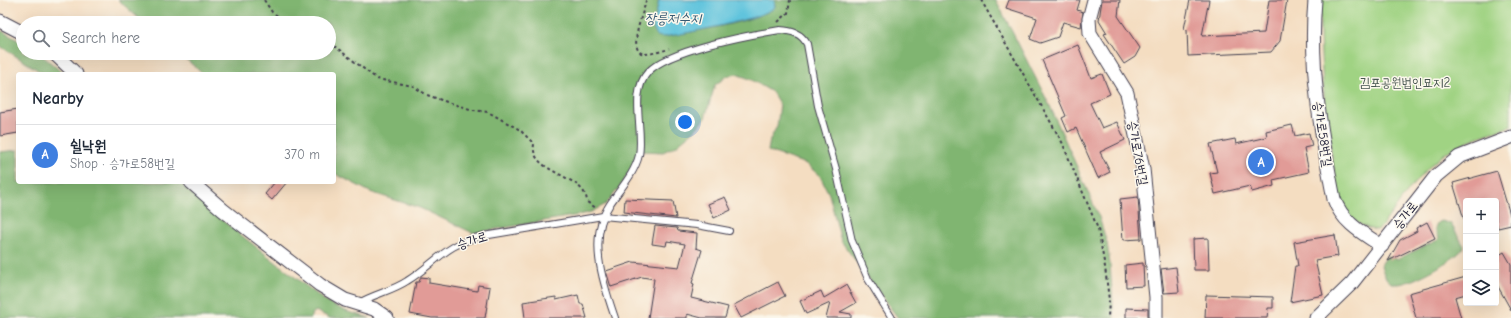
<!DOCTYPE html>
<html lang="en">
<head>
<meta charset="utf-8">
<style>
  :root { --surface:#fff; --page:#f6f6f7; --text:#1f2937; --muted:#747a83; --line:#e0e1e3; --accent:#ea580c }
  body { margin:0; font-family:"Comic Neue","Poor Story",sans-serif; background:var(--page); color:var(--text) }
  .controls { position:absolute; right:12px; bottom:12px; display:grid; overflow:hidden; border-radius:4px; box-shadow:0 4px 16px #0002 }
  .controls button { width:36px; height:36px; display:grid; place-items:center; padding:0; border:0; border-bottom:1px solid var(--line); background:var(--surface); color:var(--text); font:20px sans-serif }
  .you { position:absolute; left:685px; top:122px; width:14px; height:14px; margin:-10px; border:3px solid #fff; border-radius:50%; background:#1a73e8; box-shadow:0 0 0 6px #1a73e833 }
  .badge { display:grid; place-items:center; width:26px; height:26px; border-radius:50%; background:var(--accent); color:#fff; font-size:13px; font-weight:700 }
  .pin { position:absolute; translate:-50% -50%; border:2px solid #fff; box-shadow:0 1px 4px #0006 }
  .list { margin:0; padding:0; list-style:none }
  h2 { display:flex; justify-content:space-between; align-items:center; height:52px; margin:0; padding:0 16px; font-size:17px }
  h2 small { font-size:13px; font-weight:400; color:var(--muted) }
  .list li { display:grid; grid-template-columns:26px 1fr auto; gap:12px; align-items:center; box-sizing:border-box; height:60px; padding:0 16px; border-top:1px solid var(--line) }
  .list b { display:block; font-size:15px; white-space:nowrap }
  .list p { margin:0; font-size:13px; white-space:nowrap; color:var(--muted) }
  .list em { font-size:13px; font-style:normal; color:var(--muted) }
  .icon { flex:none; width:22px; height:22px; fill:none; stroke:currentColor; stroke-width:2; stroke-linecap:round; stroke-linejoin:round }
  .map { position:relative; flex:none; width:1511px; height:318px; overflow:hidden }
  .search { position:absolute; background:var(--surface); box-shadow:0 4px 16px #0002; left:16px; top:16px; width:320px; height:44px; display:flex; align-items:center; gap:10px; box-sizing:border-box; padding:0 14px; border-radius:22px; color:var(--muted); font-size:15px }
  .panel { position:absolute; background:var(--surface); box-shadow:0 4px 16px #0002; left:16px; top:72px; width:320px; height:112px; border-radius:4px }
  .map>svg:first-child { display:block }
  .green { fill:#a0d383; stroke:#617a5f }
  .forest { fill:#80b571; stroke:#516c56 }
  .water { fill:#60c4dd; stroke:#41738c }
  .building { fill:#e19b97 }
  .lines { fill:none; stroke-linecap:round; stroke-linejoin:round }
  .service-casing { stroke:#423e4f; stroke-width:8 }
  .minor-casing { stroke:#423e4f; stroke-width:15 }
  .path { stroke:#423e4f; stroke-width:2; stroke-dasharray:3 3; stroke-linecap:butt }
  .service { stroke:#fff; stroke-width:6 }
  .minor { stroke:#fff; stroke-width:13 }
  .labels { text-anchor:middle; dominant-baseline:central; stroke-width:3; stroke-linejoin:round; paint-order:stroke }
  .park-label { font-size:13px; fill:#485751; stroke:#fbf7ec }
  .street-label { font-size:13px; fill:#22223b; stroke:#fbf7ec }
  .water-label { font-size:14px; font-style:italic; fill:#385b74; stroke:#fbf7ec }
</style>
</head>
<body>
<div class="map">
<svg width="1511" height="318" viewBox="0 0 1511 318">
  <rect width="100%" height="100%" fill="#fbf7ec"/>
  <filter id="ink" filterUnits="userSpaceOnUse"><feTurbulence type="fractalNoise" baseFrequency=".025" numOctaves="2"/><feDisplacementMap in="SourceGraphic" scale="8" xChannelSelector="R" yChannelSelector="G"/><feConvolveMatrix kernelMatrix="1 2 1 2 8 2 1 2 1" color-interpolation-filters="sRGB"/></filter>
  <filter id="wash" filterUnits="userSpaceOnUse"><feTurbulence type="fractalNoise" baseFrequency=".012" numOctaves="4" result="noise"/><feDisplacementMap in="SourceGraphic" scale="16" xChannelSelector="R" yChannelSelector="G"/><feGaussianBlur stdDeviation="0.9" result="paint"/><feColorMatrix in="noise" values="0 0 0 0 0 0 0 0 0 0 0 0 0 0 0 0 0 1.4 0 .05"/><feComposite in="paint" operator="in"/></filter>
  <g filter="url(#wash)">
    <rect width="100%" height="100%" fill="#f4ddc1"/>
    <path class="green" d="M1320 0H1511V126C1489 134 1462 140 1443 155 1418 174 1400 202 1381 227L1377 230C1366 229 1352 221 1346 212 1336 196 1335 174 1332 156 1324 103 1319 53 1320 0Z"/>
    <g class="forest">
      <path d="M118 0H659L654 23 669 36C697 30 754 23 775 7L774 0H996L1050 106 1099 217 1107 243 1110 264 1114 318H898L841 241 829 194 820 176 806 164 768 151 770 140 777 126 780 105 772 92 750 79 736 74 727 76 715 85 705 118 695 130 676 146 663 152 640 151 636 155 630 171 619 188 606 204 591 212 579 215 473 233 420 208 370 192 334 173V74H203L179 53H329V23H144Z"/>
      <polygon points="0,30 23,43 23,53 39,53 64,74 44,74 0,46"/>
      <polygon points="18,150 18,182 179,182 218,217 328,303 348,312 370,318 330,318 316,311 313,313 310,318 0,318 0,152"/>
      <path d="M1442 221 1451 224 1464 246 1463 249C1454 260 1409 286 1395 284 1386 283 1383 272 1381 265L1386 257 1397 259 1438 240 1439 238 1435 228 1437 223Z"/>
    </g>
    <path class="water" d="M659 0H774L775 7C767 18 680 35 662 37L657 36 653 27Z"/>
    <g id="blocks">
      <g class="building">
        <polygon points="1009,0 1080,0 1077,10 1083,12 1081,27 1063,22 1058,37 1040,43 1030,39 1037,18 1006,8"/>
        <polygon points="1102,0 1120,0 1118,16 1140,48 1135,57 1124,64 1104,34 1107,33 1099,20"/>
        <polygon points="1190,0 1209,0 1202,36 1264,33 1269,0 1287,0 1280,41 1271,52 1188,56 1187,30 1184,29"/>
        <polygon points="1078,45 1091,78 1102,74 1110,94 1090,103 1102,128 1117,122 1125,140 1100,152 1110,172 1098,178 1076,128 1068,132 1062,118 1066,116 1042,60"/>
        <polygon points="18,109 18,133 0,136 0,112"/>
        <polygon points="1292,125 1295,136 1309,133 1312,146 1304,148 1309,172 1273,180 1274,186 1252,192 1250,186 1215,194 1210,173 1217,172 1210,144 1235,139 1236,144 1267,137 1266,131"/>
        <polygon points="1497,171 1511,218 1511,225 1498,228 1496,221 1496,201 1466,201 1466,219 1464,219 1453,183"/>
        <polygon points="275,182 287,182 272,200 265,194"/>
        <polygon points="725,197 731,210 714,218 708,204"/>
        <polygon points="1138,197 1141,239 1123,240 1120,199"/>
        <polygon points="625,199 673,201 676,218 624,212"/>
        <polygon points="1427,222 1435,238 1388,261 1400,240 1417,231 1416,228"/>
        <polygon points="655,226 677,228 678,231 697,233 696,248 702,250 692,283 694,284 691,298 728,307 725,318 702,318 687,314 687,318 648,318 654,279 642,277 611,287 606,271 633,262 679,267 685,244 667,241 666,246 652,244"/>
        <polygon points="1335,235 1338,256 1315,260 1323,295 1290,302 1295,266 1298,266 1294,242"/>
        <polygon points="1208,238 1209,270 1194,270 1193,239"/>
        <polygon points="1504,252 1511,264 1511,310 1496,283 1496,257"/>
        <polygon points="1143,263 1144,286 1126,287 1125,265"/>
        <polygon points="1176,267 1179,292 1164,293 1161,269"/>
        <polygon points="421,277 429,278 429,283 477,291 478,285 490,287 485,318 432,318 410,314 416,282 419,282"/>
        <polygon points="1466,277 1466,294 1455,297 1461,318 1416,318 1409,293"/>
        <polygon points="778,282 785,296 741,318 734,305"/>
        <polygon points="846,285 856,303 840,312 851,314 851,318 826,318 830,303 806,314 800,301 821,291 824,298"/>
        <polygon points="578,295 580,304 583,304 587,318 525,318 523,302 556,297 556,300"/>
        <polygon points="1206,295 1273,297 1273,308 1268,308 1267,318 1205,318"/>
        <polygon points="1126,308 1148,309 1148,318 1126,318"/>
      </g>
    </g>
  </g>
  <g filter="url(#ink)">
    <use href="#blocks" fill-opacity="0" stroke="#423e4f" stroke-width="1"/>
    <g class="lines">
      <defs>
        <g id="service">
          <path d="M359 303C374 294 392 291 407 281 435 264 446 243 483 236L603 216 697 225 729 231"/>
          <path d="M615 318C603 283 587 238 610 204 620 189 635 173 639 155 644 129 629 93 648 72 668 50 749 35 780 30 792 31 801 33 807 44L818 106 836 169 852 241 868 279 892 318"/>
        </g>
        <g id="minor">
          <polyline points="1094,0 1089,19 1090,33 1127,93 1143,169 1156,297 1156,318"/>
          <path d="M1315 0C1309 68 1321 133 1334 199 1342 222 1362 233 1382 246"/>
          <polyline points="0,21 23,33"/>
          <polyline points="54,53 76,74"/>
          <polyline points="191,182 223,210 320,285 345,300 374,309 387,318"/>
          <polyline points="1316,318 1352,283 1436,176 1459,157 1511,137"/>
        </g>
      </defs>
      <use href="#service" class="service-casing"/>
      <use href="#minor" class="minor-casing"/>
      <g class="path">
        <polyline points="264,0 272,12 287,23"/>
        <path d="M646 0C645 10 625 52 645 54 652 54 662 51 669 49"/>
        <polyline points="981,0 1062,142 1098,229 1105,267 1109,300 1108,318"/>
        <polyline points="778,22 788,13 790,0"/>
        <path d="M329 42 377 79 413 86 427 95 447 102 473 110 488 112 520 130 534 144C529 174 586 174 587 202L596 208"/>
      </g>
      <use href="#service" class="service"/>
      <use href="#minor" class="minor"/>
    </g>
  </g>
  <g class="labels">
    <g class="park-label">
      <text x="1405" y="82">김포공원법인묘지2</text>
    </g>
    <g class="street-label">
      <text transform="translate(1323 134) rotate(81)">승가로58번길</text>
      <text transform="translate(1138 153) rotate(80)">승가로76번길</text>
      <text transform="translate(1405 215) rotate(-52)">승가로</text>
      <text transform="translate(472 240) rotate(-17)">승가로</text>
    </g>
    <g class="water-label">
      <text x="673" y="18">장릉저수지</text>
    </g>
  </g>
</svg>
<div class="controls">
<button>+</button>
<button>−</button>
<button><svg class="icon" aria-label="layers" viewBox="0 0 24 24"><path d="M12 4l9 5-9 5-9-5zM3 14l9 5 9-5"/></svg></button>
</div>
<div class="you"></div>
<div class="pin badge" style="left:1261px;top:162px;background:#3f7fe0">A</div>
<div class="search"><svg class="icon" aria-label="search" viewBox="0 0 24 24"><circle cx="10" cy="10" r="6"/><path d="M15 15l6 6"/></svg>Search here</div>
<section class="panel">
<h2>Nearby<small></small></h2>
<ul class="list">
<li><span class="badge" style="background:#3f7fe0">A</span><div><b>쉴낙원</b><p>Shop · 승가로58번길</p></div><em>370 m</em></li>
</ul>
</section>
</div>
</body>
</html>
